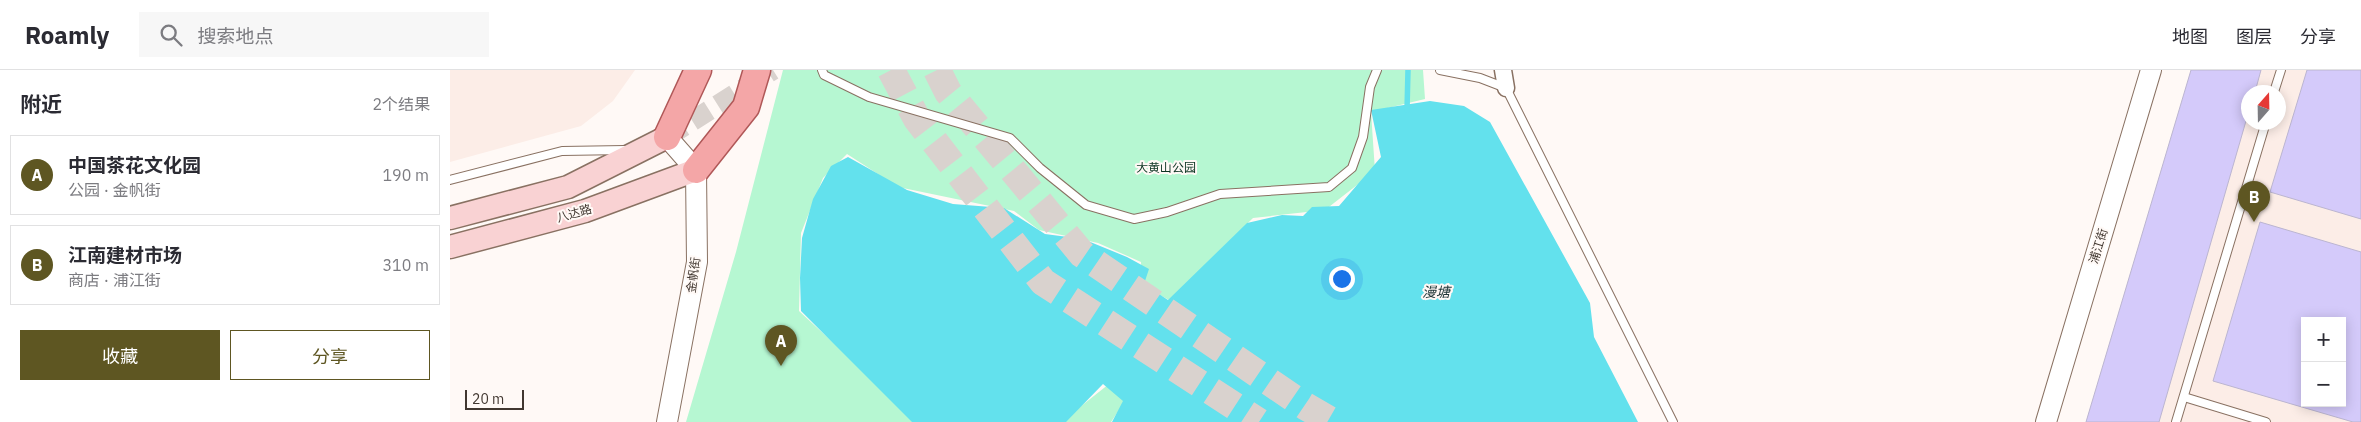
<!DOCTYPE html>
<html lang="zh">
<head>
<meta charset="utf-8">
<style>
  :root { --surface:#fff; --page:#f7f7f7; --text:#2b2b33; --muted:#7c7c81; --line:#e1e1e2; --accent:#5e5622 }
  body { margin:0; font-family:"IBM Plex Sans","Noto Sans SC",sans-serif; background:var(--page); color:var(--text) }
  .controls { position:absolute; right:15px; bottom:15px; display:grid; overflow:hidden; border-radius:0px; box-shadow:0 2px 12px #0003 }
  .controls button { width:45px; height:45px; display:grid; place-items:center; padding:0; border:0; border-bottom:1px solid var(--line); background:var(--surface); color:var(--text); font:25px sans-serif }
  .compass { position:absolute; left:1791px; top:15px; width:45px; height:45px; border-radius:50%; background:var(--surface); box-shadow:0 2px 12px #0003; rotate:20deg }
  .scale { position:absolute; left:15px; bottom:12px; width:59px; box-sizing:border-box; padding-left:5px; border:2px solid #413730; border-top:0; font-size:14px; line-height:18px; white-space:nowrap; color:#413730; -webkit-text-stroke:4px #fff9f6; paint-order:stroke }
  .you { position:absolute; left:891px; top:208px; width:18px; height:18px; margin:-12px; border:4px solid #fff; border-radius:50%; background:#1a73e8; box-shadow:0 0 0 8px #1a73e833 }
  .badge { display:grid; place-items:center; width:32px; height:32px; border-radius:50%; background:var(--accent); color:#fff; font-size:16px; font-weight:700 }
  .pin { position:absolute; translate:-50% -41px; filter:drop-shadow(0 1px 2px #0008) }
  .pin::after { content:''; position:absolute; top:26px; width:18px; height:15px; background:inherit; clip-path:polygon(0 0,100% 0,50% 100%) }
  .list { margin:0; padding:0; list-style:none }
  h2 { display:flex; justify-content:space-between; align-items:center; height:65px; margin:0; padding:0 20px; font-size:21px }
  h2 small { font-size:16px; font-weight:400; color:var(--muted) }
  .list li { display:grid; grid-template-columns:32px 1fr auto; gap:15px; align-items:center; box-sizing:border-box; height:80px; margin:0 10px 10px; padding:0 10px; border:1px solid var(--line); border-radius:0px }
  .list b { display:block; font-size:19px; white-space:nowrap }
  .list p { margin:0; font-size:16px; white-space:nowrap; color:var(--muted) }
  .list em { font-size:16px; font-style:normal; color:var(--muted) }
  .actions { display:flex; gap:10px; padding:15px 20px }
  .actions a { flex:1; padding:11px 0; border:1px solid var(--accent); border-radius:0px; text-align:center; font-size:18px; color:var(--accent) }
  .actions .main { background:var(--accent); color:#fff }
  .icon { flex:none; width:28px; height:28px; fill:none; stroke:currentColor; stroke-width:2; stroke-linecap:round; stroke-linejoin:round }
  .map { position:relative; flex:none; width:1911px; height:352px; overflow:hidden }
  header { display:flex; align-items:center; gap:30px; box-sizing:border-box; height:70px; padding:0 25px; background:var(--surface); border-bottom:1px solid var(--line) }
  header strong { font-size:24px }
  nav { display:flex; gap:28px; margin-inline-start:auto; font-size:18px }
  .search { width:350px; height:45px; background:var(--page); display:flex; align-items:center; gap:12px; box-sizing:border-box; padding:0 18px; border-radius:0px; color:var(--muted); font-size:19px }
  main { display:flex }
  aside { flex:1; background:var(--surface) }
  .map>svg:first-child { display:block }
  .commercial { fill:#fcede7; fill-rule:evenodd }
  .green { fill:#b6f7d2 }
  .water { fill:#63e1ed }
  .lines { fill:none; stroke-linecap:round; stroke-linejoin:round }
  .stream { stroke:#63e1ed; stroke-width:5.5 }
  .building { fill:#d4cafa; stroke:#bbb5d0; fill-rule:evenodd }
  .tertiary-tunnel { stroke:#d9d2ce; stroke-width:20; stroke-dasharray:20 10; stroke-linecap:butt }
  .trunk-tunnel { stroke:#d9d2ce; stroke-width:28; stroke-dasharray:28 14; stroke-linecap:butt }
  .service-casing { stroke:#897162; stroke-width:10 }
  .minor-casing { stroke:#897162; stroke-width:19 }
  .tertiary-casing { stroke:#897162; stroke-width:22 }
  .secondary-casing { stroke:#897162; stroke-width:25 }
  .primary-casing { stroke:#b05858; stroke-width:29 }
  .service { stroke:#fff; stroke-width:8 }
  .minor { stroke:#fff; stroke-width:16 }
  .tertiary { stroke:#fff; stroke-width:20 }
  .secondary { stroke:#f9d2d3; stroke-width:22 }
  .primary { stroke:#f4a6a7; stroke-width:26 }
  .labels { text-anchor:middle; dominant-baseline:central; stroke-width:4; stroke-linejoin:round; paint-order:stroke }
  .park-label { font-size:12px; fill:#0c3422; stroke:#fff9f6 }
  .street-label { font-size:12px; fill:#413730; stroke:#fff9f6 }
  .water-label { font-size:14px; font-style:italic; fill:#203638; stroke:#fff9f6 }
</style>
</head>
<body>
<header>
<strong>Roamly</strong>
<div class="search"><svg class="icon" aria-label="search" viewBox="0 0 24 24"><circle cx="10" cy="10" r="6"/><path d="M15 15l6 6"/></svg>搜索地点</div>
<nav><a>地图</a><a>图层</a><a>分享</a></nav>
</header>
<main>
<aside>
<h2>附近<small>2个结果</small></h2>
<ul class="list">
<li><span class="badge">A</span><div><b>中国茶花文化园</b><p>公园 · 金帆街</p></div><em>190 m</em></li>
<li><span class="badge">B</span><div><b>江南建材市场</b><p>商店 · 浦江街</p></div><em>310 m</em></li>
</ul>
<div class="actions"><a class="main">收藏</a><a>分享</a></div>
</aside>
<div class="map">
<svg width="1911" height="352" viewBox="0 0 1911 352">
  <rect width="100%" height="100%" fill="#fff9f6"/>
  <g class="commercial">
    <polygon points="0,0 185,0 163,31 131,56 0,92"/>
    <path d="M1741 0H1911V352H1642ZM1798 22H1828V52H1798ZM1855 251H1892V333H1855Z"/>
  </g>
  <g class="green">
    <polygon points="333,0 973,0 975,29 921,42 925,101 875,140 803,148 719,230 692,215 691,192 648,173 589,160 564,141 448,117 397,84 373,108 351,163 349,241 469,352 236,352 286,182"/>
    <polygon points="659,314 677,328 661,352 611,352"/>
  </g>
  <polygon class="water" points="980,31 1014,36 1040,52 1140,233 1144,267 1188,352 662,352 673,331 653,314 616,352 462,352 351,241 350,208 352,168 363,129 381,96 398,87 457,120 503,134 554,138 595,164 633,169 677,187 699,199 694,214 718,230 797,153 832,145 853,146 862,137 889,136 931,87 921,40"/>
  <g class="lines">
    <polyline class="stream" points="957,40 958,0"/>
  </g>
  <g class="building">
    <polygon points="1741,0 1811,0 1805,22 1798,22 1798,44 1709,352 1636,352"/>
    <polygon points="1857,0 1911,0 1911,149 1820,122"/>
    <path d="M1810 152 1911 182V352H1903L1763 311ZM1855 251H1892V333H1855Z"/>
  </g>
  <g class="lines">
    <polyline class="tertiary-tunnel" points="217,67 323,0"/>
    <g class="trunk-tunnel">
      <polyline points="441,0 467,49 593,212 809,352"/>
      <polyline points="487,0 498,22 632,184 855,336 883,352"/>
    </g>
    <defs>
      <g id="service">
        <polyline points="372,0 374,5 419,27 560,68 590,98 636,135 684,149 717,142 770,124 879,117 902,98 913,67 920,17 927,0"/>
        <polyline points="990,0 1030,8 1056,18 1223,352"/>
        <polyline points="1824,22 1831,0"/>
        <polyline points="0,110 112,81 175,80"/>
        <polyline points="1734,327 1816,352"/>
        <polyline points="1726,352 1816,52"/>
      </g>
      <polyline id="minor" points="1053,0 1056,18"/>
      <g id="tertiary">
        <polyline points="217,67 246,100 247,192 217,352"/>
        <polyline points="1596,352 1701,0"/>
      </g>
      <g id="secondary">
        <polyline points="0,148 118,117 217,67"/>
        <polyline points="0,177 135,141 246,100"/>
      </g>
      <g id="primary">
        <polyline points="217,67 248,0"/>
        <polyline points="246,100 296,37 307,0"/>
      </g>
    </defs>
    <use href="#service" class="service-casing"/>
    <use href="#minor" class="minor-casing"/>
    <use href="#tertiary" class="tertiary-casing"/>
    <use href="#secondary" class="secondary-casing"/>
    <use href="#primary" class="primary-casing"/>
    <use href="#service" class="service"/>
    <use href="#minor" class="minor"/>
    <use href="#tertiary" class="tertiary"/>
    <use href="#secondary" class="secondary"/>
    <use href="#primary" class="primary"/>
  </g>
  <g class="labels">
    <g class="park-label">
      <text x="716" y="97">大黄山公园</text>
    </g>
    <g class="street-label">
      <text transform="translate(124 143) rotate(-16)">八达路</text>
      <text transform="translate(1648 176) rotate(-73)">浦江街</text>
      <text transform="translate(243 205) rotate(-82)">金帆街</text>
    </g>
    <g class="water-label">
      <text x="986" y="222">漫塘</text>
    </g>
  </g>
</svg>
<div class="controls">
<button>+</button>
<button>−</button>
</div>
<svg class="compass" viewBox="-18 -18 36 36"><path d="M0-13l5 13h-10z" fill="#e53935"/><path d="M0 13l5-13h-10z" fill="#7c7c81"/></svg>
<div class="scale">20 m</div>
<div class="you"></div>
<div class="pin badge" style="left:331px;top:296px">A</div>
<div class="pin badge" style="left:1804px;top:152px">B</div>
</div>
</main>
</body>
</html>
